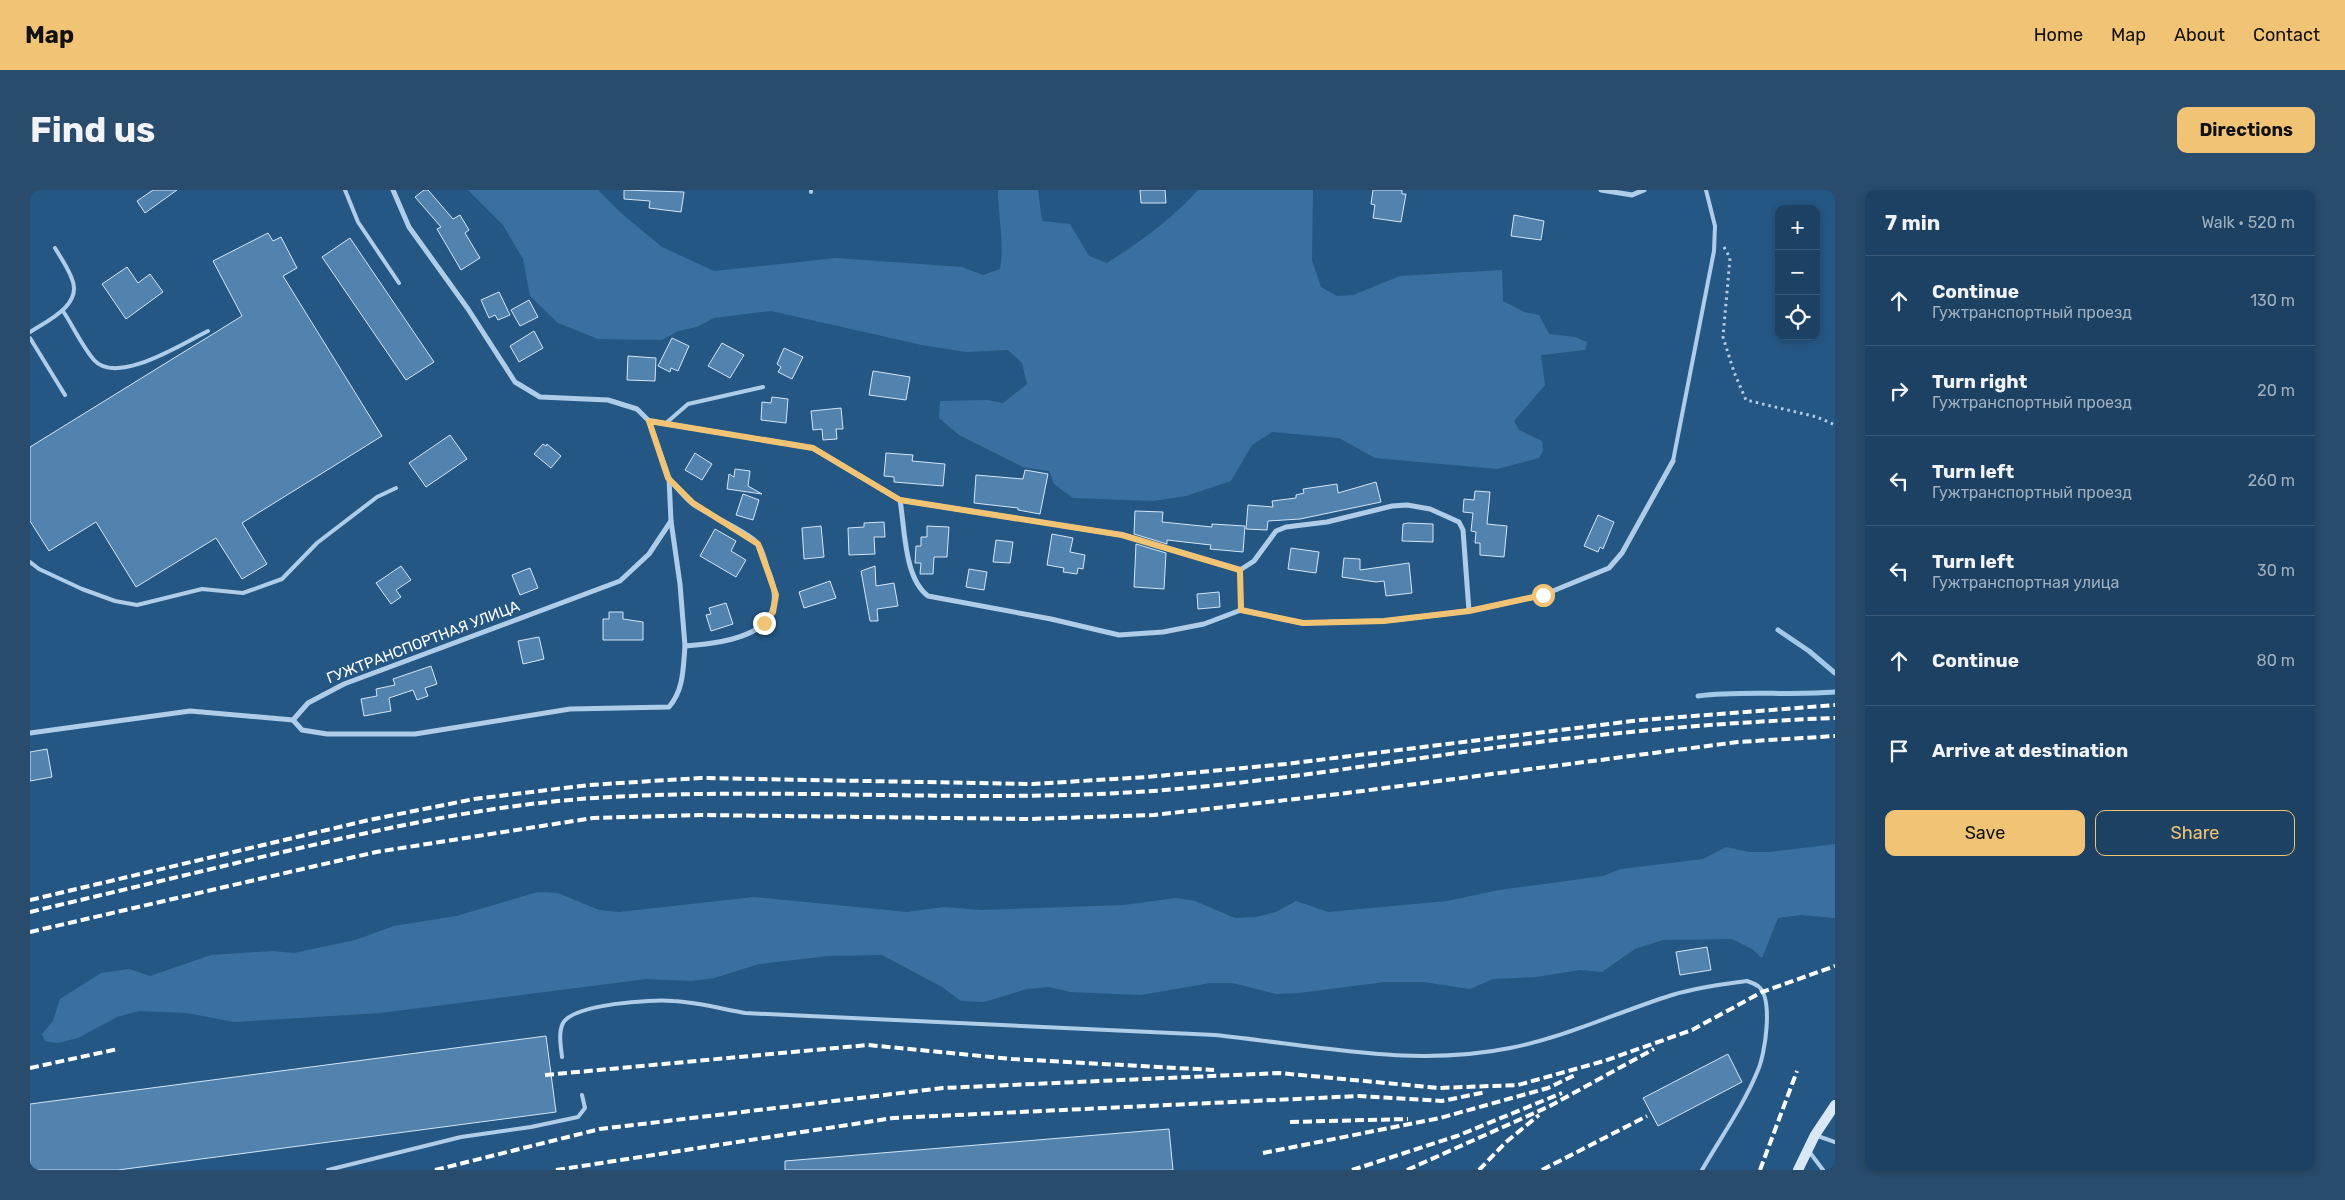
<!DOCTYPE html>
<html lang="en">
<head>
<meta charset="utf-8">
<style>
  :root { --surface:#1c4163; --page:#294c6c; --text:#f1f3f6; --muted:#a0afbe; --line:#3a5a78; --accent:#f1c374 }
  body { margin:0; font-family:Rubik,sans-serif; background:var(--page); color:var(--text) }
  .controls { position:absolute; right:15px; top:15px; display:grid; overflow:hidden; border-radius:10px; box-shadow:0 2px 8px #0003 }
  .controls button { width:45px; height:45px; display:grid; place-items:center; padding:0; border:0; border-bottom:1px solid var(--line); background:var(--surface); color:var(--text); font:25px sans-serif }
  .stop { position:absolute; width:15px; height:15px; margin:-11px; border:4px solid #f1c374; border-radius:50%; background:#fff }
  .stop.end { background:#f1c374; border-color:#fff; box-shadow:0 1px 5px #0008 }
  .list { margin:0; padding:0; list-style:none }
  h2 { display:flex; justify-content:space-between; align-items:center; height:65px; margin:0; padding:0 20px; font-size:21px }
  h2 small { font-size:16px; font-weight:400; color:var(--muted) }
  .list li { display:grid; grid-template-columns:32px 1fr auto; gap:15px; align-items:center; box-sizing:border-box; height:90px; padding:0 20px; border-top:1px solid var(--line) }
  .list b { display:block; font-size:19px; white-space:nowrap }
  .list p { margin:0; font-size:16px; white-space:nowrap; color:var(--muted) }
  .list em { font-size:16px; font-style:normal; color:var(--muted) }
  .actions { display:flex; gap:10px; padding:15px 20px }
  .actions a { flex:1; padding:11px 0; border:1px solid var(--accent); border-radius:10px; text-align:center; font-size:18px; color:var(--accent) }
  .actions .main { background:var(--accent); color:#111 }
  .icon { flex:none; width:28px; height:28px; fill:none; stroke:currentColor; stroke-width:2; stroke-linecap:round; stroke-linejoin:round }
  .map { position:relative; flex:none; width:1805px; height:980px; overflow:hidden; border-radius:10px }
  header { display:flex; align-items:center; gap:30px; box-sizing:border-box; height:70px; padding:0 25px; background:var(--accent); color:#111 }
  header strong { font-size:24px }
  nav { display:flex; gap:28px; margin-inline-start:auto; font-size:18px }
  .intro { display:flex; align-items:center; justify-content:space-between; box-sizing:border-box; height:120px; padding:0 30px }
  h1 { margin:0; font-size:35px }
  .button { padding:12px 22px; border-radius:10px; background:var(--accent); color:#111; font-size:18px; font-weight:700 }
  main { display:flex; gap:30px; padding:0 30px }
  aside { flex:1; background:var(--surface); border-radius:10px; box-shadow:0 2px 8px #0003 }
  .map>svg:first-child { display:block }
  .green { fill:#3a70a1 }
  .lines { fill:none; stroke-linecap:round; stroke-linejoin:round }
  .stream { stroke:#a3c9e8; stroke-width:5 }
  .building { fill:#5282ae; stroke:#d3e6f6 }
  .path { stroke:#afcde8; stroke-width:3; stroke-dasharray:2.5 4; stroke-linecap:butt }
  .service { stroke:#afcde8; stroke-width:4 }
  .minor { stroke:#afcde8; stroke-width:5 }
  .secondary { stroke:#d9e8f7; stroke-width:10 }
  .rail { stroke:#fff; stroke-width:4; stroke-dasharray:9 4; stroke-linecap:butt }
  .route { stroke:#f1c374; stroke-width:6 }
  .labels { text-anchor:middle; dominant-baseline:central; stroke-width:4.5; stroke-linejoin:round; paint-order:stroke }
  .street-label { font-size:15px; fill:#fff; stroke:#255784 }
</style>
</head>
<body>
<header>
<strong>Map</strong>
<nav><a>Home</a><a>Map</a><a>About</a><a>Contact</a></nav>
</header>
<div class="intro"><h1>Find us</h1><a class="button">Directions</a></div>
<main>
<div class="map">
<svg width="1805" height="980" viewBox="0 0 1805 980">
  <rect width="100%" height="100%" fill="#255784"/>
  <g class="green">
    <path d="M438 0H568L591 23 632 57 684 81 806 68 932 77 953 85 970 79C975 53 968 27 968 0H1008L1012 31 1040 34 1059 66 1077 73C1110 52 1142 29 1168 0H1283L1282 70 1291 97 1307 106 1323 105 1370 86 1472 80 1473 111 1494 122 1509 125 1519 144 1545 147 1557 152 1555 160 1511 165 1515 195 1484 231 1489 240 1512 251 1513 261 1509 268 1467 279 1345 268 1309 248 1242 242 1222 255 1201 291 1156 306 1123 311 1043 308 1024 294 1019 281 993 277 929 245 909 228 910 211 957 210 973 213 997 194 992 173 978 160 936 162 892 155 741 121 684 128 667 137 648 141 632 150 568 149 528 133 500 106 493 69 473 35Z"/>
    <polygon points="1805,654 1805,728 1771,725 1748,728 1732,768 1722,759 1702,749 1633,750 1605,759 1572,782 1550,780 1506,787 1463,789 1440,799 1393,792 1355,792 1269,803 1246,804 1203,793 1180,793 1111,805 1040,802 1019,797 997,799 954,812 931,811 912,797 852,765 798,766 729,774 684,788 662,791 616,789 350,823 204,832 157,823 109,821 87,827 48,848 27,853 15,851 12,844 23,831 30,809 71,783 99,779 120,786 181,765 243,761 264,763 325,750 364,736 426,726 508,702 528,703 569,720 589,722 724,707 877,722 914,717 951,720 1094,715 1146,708 1165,711 1205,728 1226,727 1246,722 1266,711 1298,722 1417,711 1469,700 1573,686 1591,679 1673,669 1696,657 1719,662 1740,662"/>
  </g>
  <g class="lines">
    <g class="stream">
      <polyline points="1748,440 1779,461 1805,483"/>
      <path d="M1668 506C1713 500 1760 506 1805 502"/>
    </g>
  </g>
  <g class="building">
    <polygon points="123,0 147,0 115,23 107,11"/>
    <polygon points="394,0 398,0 423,29 430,25 439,40 435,43 450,68 431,80 407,39 411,37 385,7"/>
    <polygon points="594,0 654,2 651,22 619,18 620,11 594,9"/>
    <polygon points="1110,0 1135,0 1136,13 1111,13"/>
    <polygon points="1343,0 1372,0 1372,4 1376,4 1371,32 1343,28 1345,15 1341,14"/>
    <polygon points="1484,25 1514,31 1511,50 1481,46"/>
    <polygon points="238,43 243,51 251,47 267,78 253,86 352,246 212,333 237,374 212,389 186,348 106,397 66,332 19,361 0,331 0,257 212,126 183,71"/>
    <polygon points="320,48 404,172 376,190 292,67"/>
    <polygon points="97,77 108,93 120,84 133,102 96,129 72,94"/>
    <polygon points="469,102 480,125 468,130 465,125 459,128 451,110"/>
    <polygon points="499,110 508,127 490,136 481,120"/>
    <polygon points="504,141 513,158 489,172 480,156"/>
    <polygon points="642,148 659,156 648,181 641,178 640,182 628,176"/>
    <polygon points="692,153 714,165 700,188 678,176"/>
    <polygon points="754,158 773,167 762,189 748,182 751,177 747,174"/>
    <polygon points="598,166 626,168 625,191 597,190"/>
    <polygon points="843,181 880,187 876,210 839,205"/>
    <polygon points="742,207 758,209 756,233 731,230 732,212 741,213"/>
    <polygon points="811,218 813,239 806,239 807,249 793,250 792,239 783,240 781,221"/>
    <polygon points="420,245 437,269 396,297 379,273"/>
    <polygon points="513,254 516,256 517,254 531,266 521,278 504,264"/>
    <polygon points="665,263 682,274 672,290 655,280"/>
    <polygon points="856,263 883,265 882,271 915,274 913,296 864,292 864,287 854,286"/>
    <polygon points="705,279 720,281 718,296 732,304 697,299 699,284 704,287"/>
    <polygon points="995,280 1018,284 1010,324 988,320 988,318 944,313 946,285 993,289"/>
    <polygon points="1346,292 1351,312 1270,329 1238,331 1237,340 1216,339 1218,315 1243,317 1242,311 1266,308 1266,305 1274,303 1273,299 1307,294 1308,303"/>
    <polygon points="1445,301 1460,302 1457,334 1477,336 1474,367 1450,365 1450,353 1445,353 1446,342 1441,341 1443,323 1433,322 1434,309 1444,310"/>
    <polygon points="713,304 729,310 723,330 706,325"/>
    <polygon points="1105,321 1133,322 1132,332 1182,337 1182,334 1215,336 1213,362 1180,359 1181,355 1137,350 1137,354 1104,344"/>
    <polygon points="1568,325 1584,332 1573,359 1570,357 1568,362 1554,356"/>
    <polygon points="854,332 855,347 844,347 845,364 819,365 818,338 834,337 834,333"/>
    <polygon points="1378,333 1403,334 1403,352 1372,351 1373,334"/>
    <polygon points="791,336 794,367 774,369 772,338"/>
    <polygon points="897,336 919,337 917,367 904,367 903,384 890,384 891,373 885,373 886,356 891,356 891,347 897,347"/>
    <polygon points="685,339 706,351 701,361 716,370 706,387 670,366"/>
    <polygon points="1022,344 1043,348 1040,362 1055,365 1053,379 1048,378 1047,384 1033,382 1034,378 1017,375"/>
    <polygon points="966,350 983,352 980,373 963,372"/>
    <polygon points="1106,354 1136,363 1134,399 1104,397"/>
    <polygon points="1261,358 1289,362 1286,383 1258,379"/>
    <polygon points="1314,368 1330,369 1330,380 1379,373 1382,403 1356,406 1354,391 1346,392 1312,387"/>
    <polygon points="371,376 381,390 366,400 371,407 361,414 346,393"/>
    <polygon points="845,376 846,396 864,393 868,416 847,419 848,431 840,431 831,381"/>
    <polygon points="500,378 508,398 490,405 482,385"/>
    <polygon points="939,379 957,382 954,400 936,397"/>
    <polygon points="800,391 806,408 774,418 769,402"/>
    <polygon points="1189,402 1190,417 1168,419 1167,404"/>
    <polygon points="696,413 703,434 681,441 676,425 681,424 679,418"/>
    <polygon points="579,422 593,422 593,429 613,432 613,450 573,450 573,429 579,429"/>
    <polygon points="509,447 514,469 493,474 488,451"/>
    <polygon points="401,476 407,494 395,498 398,506 387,510 383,500 359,508 361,521 334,526 331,509 347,506 346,499 365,495 363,489"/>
    <polygon points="17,559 22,587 0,591 0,562"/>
    <polygon points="1677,757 1681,780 1650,785 1646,762"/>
    <polygon points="516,846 526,922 88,980 0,980 0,914"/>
    <polygon points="1698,864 1712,892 1628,936 1613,908"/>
    <polygon points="1139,939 1143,980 755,980 755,971"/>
  </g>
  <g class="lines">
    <polyline class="path" points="1694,57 1700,68 1693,147 1704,182 1716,210 1787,227 1805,235"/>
    <g class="service">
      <polyline points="315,0 328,32 369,93"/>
      <polyline points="781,0 781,2"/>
      <path d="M33 121C43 136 52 156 64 170 87 196 153 153 178 141"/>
      <path d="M0 142C17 131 53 115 42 89 38 78 31 68 25 58"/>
      <polyline points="0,148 35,205"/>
      <polyline points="635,234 658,214 733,197"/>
      <polyline points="1643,271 1684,61 1685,36 1676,0"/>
      <polyline points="0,372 9,379 52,399 85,411 107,415 172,399 213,403 252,389 287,353 347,307 366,298"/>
      <path d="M532 867C531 857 528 843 533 833 544 814 622 809 643 811 667 812 692 819 715 823L1185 845C1283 855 1382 878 1480 858 1536 847 1588 822 1642 805 1666 798 1692 794 1717 791 1720 792 1725 794 1728 796 1744 808 1735 864 1728 880 1714 915 1691 947 1672 980"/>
      <polyline points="1785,945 1805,952"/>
      <polyline points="1778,960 1793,980"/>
      <polyline points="298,980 431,947 501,937 548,927 555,918 552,905"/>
    </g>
    <g class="minor">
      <polyline points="363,0 379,37 438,119 485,192 510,207 578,210 607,219 619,231 783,258 870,310 1092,345 1210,380 1211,420 1273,433 1354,431 1439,421 1513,405 1579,378 1592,363 1643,271"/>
      <polyline points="1571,0 1602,5 1614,0"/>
      <path d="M639 289C647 297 654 307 663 314 677 324 721 344 728 354 733 361 735 372 738 380 765 444 702 452 655 456L650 394 641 331"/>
      <path d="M870 310C875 339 874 388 898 406L1021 429 1089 445 1133 442 1174 434 1211 420"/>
      <polyline points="1210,380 1224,371 1246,341 1256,337 1297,332 1362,316 1377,315 1400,319 1429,332 1433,340 1439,421"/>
      <path d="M263 530 272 540 297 544H385L540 519 639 517C654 499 653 479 655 456"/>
      <polyline points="0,543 160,521 263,530 278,513 314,494 590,391 619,364 641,331 639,288 619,231"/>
    </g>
    <polyline class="secondary" points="1768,980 1785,945 1805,915"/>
    <g class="rail">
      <polyline points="0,710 339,630 444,609 559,595 670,588 1002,594 1117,587 1256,574 1611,530 1805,515"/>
      <path d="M0 722C80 703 160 684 240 665 347 640 455 615 565 608 751 596 937 614 1123 601 1241 592 1359 572 1477 556 1586 542 1695 532 1805 528"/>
      <polyline points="0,742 346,662 563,628 671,625 999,629 1124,625 1309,604 1708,552 1805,546"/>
      <polyline points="0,878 88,859"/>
      <polyline points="515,885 838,855 982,869 1184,880"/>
      <polyline points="1260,932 1378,929"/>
      <polyline points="1233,963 1410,928 1518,898 1547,884"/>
      <polyline points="405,980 570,939 913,898 1249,883 1409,898 1488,895 1574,871 1662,840 1732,802 1805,776"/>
      <polyline points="526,980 863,928 1329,906 1412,911 1456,902"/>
      <polyline points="1322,980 1427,946 1532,903"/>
      <polyline points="1377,980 1520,916 1624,859"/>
      <polyline points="1449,980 1476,952 1509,925"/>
      <polyline points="1512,980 1617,926"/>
      <polyline points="1730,980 1767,881"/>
    </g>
  </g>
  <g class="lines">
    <polyline class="route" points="734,433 743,422 746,405 728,354 663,313 638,288 619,231 783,258 870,310 1092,345 1210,380 1211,420 1273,433 1354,431 1439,421 1513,405"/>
  </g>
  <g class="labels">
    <g class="street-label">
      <text transform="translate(393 452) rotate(-21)">ГУЖТРАНСПОРТНАЯ УЛИЦА</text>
    </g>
  </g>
</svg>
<div class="controls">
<button>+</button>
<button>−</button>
<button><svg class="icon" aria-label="locate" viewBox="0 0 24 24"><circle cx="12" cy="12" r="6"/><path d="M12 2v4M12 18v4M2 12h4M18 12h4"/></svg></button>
</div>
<div class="stop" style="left:1513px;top:405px"></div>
<div class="stop end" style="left:734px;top:433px"></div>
</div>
<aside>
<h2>7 min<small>Walk · 520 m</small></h2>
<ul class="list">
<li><svg class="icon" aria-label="ahead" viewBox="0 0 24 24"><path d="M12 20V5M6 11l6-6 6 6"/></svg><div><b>Continue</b><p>Гужтранспортный проезд</p></div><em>130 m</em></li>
<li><svg class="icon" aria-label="right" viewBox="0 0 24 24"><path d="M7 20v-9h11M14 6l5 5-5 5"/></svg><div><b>Turn right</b><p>Гужтранспортный проезд</p></div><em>20 m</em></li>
<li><svg class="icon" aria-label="left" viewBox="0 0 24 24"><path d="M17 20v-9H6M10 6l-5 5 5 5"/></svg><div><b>Turn left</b><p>Гужтранспортный проезд</p></div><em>260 m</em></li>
<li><svg class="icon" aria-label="left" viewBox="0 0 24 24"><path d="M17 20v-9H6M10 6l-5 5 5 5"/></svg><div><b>Turn left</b><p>Гужтранспортная улица</p></div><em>30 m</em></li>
<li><svg class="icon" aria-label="ahead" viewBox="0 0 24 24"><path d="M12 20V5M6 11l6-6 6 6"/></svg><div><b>Continue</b></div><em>80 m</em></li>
<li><svg class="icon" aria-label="arrive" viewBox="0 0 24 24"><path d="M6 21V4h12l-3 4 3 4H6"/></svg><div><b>Arrive at destination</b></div></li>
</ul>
<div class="actions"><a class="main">Save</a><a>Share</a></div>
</aside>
</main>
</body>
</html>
